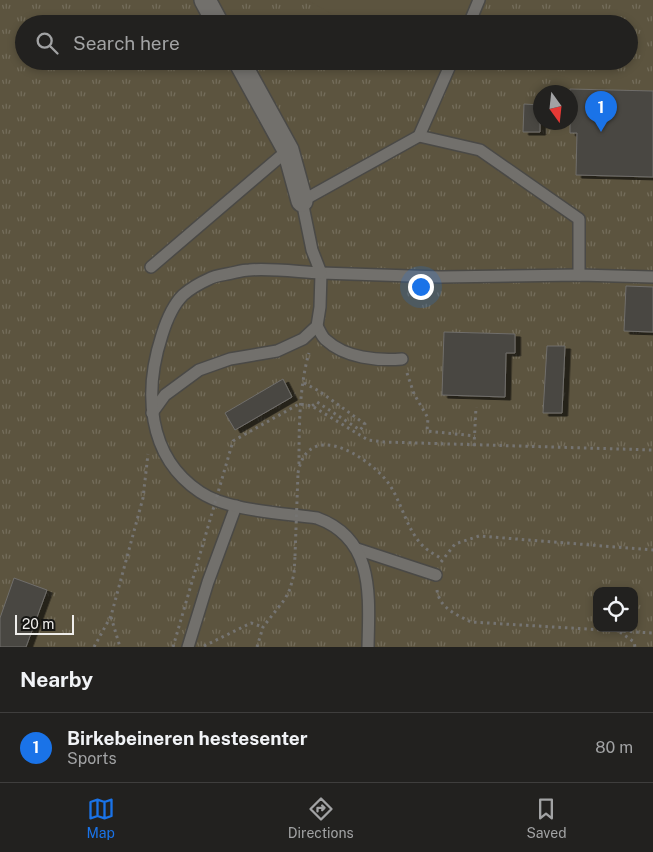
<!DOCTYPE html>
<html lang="en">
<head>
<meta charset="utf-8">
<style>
  :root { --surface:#22211f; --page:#2a2928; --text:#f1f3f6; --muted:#a2a3a4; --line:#3f3e3d; --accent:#1a73e8 }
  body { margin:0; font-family:"Public Sans",sans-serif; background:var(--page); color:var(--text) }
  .controls { position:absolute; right:15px; bottom:15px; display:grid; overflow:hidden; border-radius:10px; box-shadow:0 2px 8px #0003 }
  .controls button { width:45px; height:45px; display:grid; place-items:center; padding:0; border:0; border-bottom:1px solid var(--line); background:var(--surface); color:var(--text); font:25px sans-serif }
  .compass { position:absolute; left:533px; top:85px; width:45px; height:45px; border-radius:50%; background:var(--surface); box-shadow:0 2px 8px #0003; rotate:165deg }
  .scale { position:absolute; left:15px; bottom:12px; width:59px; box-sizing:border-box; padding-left:5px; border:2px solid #eeedeb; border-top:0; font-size:14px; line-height:18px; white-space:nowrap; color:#eeedeb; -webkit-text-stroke:4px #151513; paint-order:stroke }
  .you { position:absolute; left:420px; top:286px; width:18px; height:18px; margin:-12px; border:4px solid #fff; border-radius:50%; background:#1a73e8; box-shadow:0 0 0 8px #1a73e833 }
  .badge { display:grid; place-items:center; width:32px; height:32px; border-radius:50%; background:var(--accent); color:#fff; font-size:16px; font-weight:700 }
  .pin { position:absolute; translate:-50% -41px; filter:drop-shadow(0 1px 2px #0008) }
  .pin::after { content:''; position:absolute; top:26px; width:18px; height:15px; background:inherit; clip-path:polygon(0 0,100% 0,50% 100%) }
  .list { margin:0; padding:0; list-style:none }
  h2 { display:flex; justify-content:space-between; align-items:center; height:65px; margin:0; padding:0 20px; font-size:21px }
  h2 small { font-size:16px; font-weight:400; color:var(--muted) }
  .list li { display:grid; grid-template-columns:32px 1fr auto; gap:15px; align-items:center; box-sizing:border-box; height:70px; padding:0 20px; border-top:1px solid var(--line) }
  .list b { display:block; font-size:19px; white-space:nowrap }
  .list p { margin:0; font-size:16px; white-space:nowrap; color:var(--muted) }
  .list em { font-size:16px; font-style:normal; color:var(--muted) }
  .icon { flex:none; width:28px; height:28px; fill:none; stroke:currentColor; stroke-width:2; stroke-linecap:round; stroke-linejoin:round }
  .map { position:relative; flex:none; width:653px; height:647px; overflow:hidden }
  .search { position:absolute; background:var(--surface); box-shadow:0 2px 8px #0003; left:15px; right:15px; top:15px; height:55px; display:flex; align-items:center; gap:12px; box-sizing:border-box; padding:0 18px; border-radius:28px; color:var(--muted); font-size:19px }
  .sheet { height:135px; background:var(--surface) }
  nav { display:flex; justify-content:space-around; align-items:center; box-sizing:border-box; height:70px; border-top:1px solid var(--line); background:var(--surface); font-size:14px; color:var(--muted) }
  nav a { display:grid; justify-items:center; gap:2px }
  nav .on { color:var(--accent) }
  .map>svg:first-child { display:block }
  .park { fill:url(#park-tufts); fill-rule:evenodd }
  .pitch { fill:#5c543f }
  .building { fill:#484643; stroke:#706e6a; filter:url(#shadow) }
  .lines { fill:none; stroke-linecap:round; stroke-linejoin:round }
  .service-casing { stroke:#4a4946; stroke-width:14 }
  .minor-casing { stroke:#4a4946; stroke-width:24 }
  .path { stroke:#757472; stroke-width:3; stroke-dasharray:2.5 4; stroke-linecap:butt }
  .service { stroke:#72706c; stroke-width:11 }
  .minor { stroke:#72706c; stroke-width:21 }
  .path-bridge { stroke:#757472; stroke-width:3; stroke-dasharray:2.5 4; stroke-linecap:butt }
</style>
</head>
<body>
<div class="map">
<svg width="653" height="647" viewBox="0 0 653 647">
  <defs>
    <pattern id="park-tufts" width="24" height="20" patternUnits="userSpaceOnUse" patternTransform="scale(1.25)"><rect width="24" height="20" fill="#5c543f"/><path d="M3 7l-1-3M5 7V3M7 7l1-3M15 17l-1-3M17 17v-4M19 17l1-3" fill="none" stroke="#746d5b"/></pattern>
    <filter id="shadow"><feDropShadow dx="5.5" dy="3" stdDeviation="0" flood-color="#0009"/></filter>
  </defs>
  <rect width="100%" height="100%" fill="#2d2c29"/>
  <path class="park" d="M0 0H653V647H0ZM24 24H629V61H24ZM540 92H570V122H540ZM597 591H634V628H597Z"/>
  <g class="pitch">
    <polygon points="307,0 489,0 476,24 350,24"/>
    <polygon points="419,61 456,61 447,77"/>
  </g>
  <g class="building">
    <polygon points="570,89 653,91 653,177 576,175 577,133 570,133"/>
    <polygon points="524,104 540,105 540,132 523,132"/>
    <polygon points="626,286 653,287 653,332 624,331"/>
    <polygon points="444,332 515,334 515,353 506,353 505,397 442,395"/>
    <polygon points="547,346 565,346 562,413 543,413"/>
    <polygon points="283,379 292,397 235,430 225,413"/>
    <polygon points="14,578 47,590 26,647 0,647 0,618"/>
  </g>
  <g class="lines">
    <defs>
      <g id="service">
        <polyline points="469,24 479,0"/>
        <polyline points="419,136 480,150 579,219 579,275"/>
        <polyline points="151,267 288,150"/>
        <path d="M317 326C320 331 322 337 326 340 345 358 378 361 402 359"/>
        <polyline points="152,413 165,395 199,370 230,359 277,351 303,339 317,326 320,307 321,273 441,277 579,275 653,277"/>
        <polyline points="357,549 436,575"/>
        <polyline points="188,647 208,582 236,506"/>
        <path d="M368 647C369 596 375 539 317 518 283 513 228 511 200 492 146 456 144 390 162 335 166 322 173 305 183 295 190 289 200 283 209 279 214 276 221 275 227 274 234 273 242 270 249 270 271 268 299 272 321 273L312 250 302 201 419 136 452 61"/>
      </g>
      <g id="minor">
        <polyline points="205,0 218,24"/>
        <polyline points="239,61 288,150 302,201"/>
      </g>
    </defs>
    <use href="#service" class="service-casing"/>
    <use href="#minor" class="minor-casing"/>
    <g class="path">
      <polyline points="407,373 414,394 428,418 427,431 475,436"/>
      <polyline points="304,383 319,391 365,424 360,430 317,402 312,406"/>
      <polyline points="474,446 476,407"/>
      <path d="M299 464C299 429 299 387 309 353"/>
      <path d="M298 473C308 419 365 455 386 480 402 500 405 528 423 546 428 551 436 555 442 559"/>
      <polyline points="441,562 455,544 479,536 653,550"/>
      <path d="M437 590C439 608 457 615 471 622L653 633"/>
      <polyline points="111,617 120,647"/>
      <polyline points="620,632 634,642 635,647"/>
      <polyline points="204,646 251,623 263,627"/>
      <polyline points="94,647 111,616 143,498 148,454"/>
      <polyline points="257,647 263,627 285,599 290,589 294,574 295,556"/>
    </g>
    <use href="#service" class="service"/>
    <use href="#minor" class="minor"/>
    <g class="path-bridge">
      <polyline points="295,556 298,473"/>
      <polyline points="173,647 233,441 299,404 312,406 368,440 384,442 653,450"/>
    </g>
  </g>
</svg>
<div class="controls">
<button><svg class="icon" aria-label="locate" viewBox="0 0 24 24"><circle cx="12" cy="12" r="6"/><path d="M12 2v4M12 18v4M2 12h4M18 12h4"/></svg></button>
</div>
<svg class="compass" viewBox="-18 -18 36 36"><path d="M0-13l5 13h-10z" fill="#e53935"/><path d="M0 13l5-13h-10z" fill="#a2a3a4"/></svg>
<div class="scale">20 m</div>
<div class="you"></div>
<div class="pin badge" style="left:601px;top:132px">1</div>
<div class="search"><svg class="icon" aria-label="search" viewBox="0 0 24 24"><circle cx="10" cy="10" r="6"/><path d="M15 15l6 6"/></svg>Search here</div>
</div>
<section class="sheet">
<h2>Nearby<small></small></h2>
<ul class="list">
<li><span class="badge">1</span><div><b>Birkebeineren hestesenter</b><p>Sports</p></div><em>80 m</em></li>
</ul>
</section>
<nav>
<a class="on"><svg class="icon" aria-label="map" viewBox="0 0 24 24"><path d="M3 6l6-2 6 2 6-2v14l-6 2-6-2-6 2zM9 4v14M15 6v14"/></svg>Map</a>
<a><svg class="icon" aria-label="directions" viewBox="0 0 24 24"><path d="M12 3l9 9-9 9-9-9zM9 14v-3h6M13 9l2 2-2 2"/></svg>Directions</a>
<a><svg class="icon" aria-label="saved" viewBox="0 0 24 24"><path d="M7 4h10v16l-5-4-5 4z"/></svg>Saved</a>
</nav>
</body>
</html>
